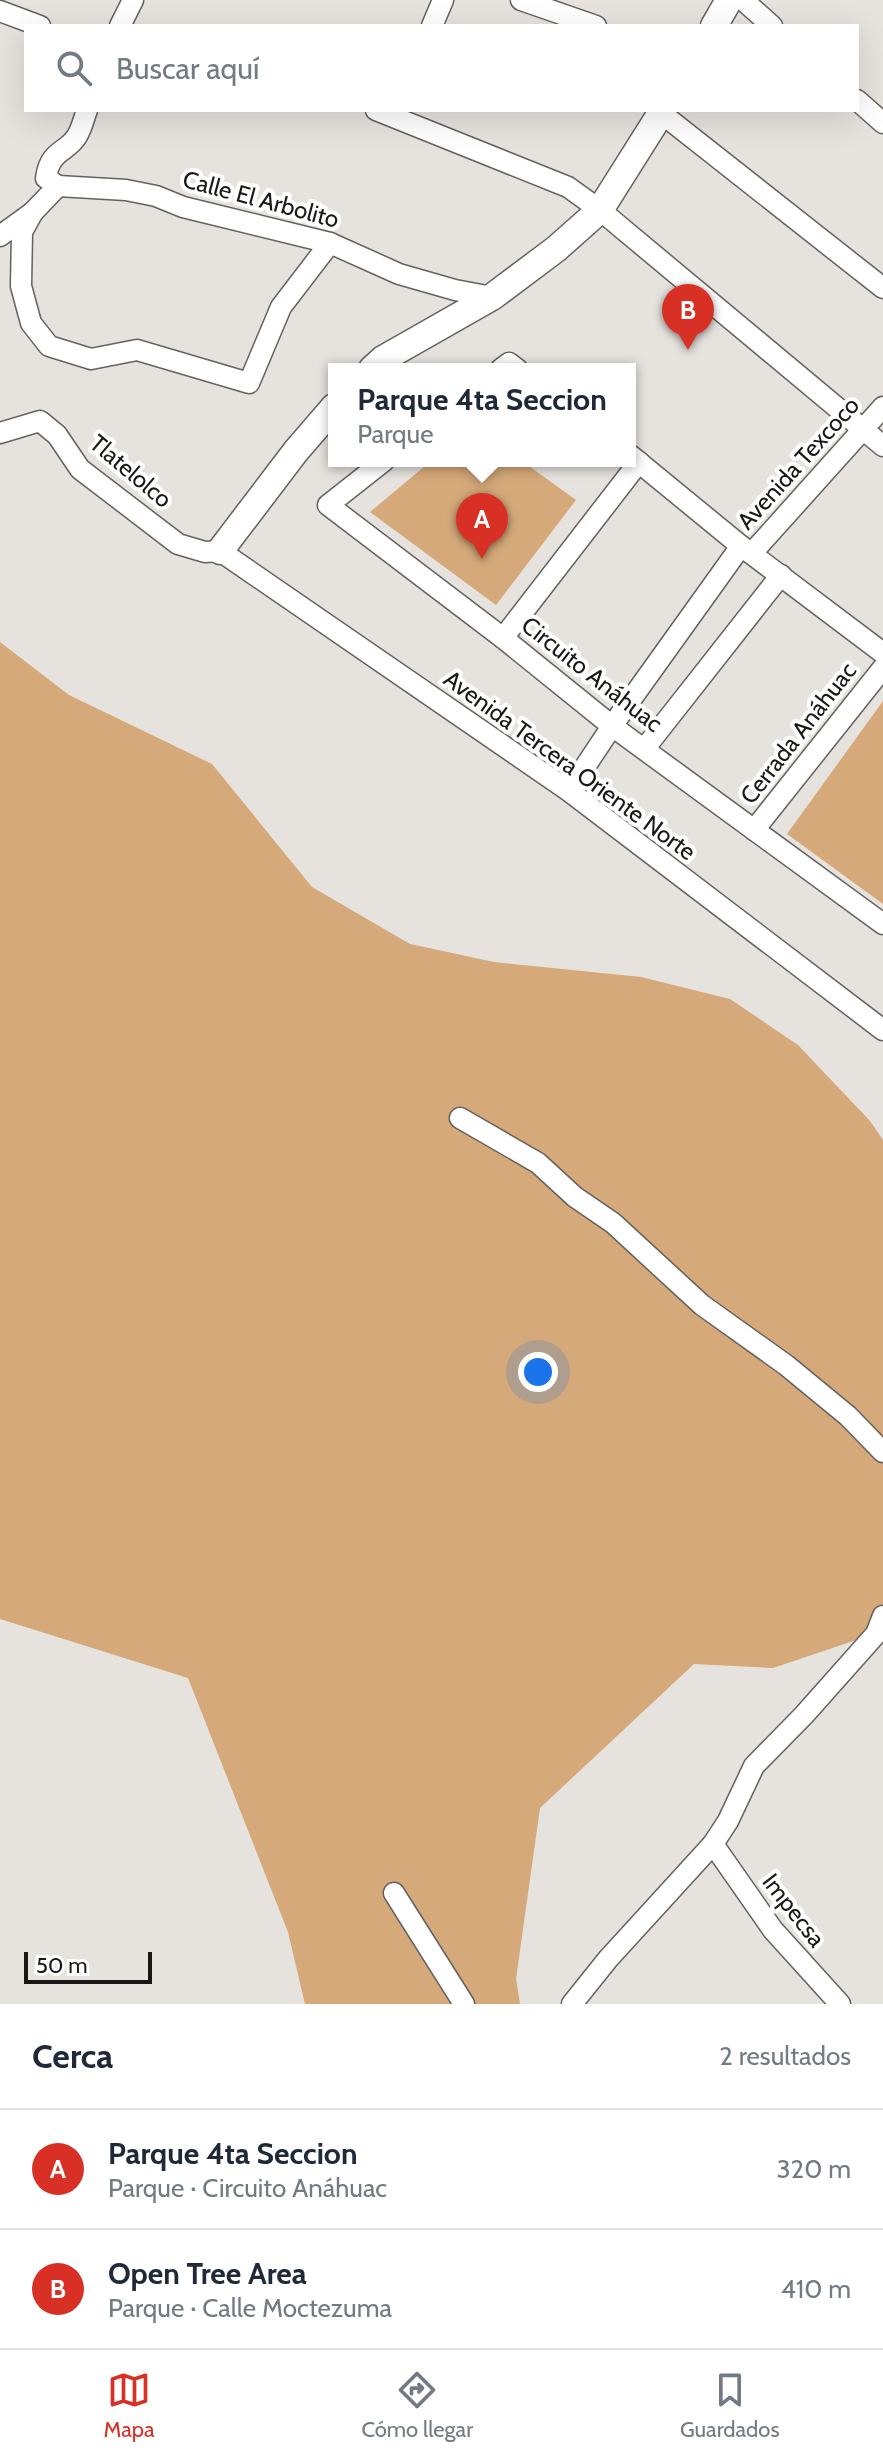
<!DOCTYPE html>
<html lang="es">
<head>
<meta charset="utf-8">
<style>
  :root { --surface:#fff; --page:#f2f2f3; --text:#1f2937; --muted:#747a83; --line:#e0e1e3; --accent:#d93025 }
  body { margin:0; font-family:Cabin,sans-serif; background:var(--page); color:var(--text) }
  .scale { position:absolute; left:24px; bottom:20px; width:128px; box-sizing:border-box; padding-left:8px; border:4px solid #191816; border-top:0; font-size:22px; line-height:28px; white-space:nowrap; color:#191816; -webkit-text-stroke:6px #fff; paint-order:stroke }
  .you { position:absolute; left:538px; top:1372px; width:28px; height:28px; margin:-20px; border:6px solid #fff; border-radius:50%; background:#1a73e8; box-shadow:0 0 0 12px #1a73e833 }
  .badge { display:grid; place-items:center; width:52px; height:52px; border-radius:50%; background:var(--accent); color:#fff; font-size:26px; font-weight:700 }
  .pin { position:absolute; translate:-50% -66px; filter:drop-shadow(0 2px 4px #0008) }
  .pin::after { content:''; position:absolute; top:42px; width:28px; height:24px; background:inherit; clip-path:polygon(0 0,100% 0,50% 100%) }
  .popup { position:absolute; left:328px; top:363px; width:308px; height:104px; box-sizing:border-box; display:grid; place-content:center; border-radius:0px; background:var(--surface); filter:drop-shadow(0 2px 6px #0005); font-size:26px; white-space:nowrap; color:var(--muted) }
  .popup b { font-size:30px; color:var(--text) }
  .popup::after { content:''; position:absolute; left:50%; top:100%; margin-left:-16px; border:16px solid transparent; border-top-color:var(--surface) }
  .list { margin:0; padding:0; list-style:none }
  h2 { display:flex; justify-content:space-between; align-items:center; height:104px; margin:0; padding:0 32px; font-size:34px }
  h2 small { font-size:26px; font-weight:400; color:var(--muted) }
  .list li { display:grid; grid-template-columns:52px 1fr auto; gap:24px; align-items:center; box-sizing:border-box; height:120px; padding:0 32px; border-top:2px solid var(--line) }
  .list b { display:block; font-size:30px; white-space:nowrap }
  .list p { margin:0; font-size:26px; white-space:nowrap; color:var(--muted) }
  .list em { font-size:26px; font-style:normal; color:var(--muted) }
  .icon { flex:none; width:44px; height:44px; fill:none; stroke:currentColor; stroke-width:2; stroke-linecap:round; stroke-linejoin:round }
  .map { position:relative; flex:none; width:883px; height:2004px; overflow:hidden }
  .search { position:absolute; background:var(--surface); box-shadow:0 8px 32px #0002; left:24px; right:24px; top:24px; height:88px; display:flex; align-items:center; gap:20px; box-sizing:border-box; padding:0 28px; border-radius:0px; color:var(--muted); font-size:30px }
  .sheet { height:344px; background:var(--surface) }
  nav { display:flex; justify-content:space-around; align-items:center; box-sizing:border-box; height:112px; border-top:2px solid var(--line); background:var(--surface); font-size:22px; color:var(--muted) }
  nav a { display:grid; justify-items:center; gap:4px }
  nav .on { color:var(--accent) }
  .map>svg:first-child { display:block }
  .green { fill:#d5a979 }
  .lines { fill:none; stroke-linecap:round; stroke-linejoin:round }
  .minor-casing { stroke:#64615e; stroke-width:23 }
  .tertiary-casing { stroke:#64615e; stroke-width:29 }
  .minor { stroke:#fff; stroke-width:20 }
  .tertiary { stroke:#fff; stroke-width:26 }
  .labels { text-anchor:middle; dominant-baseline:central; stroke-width:8; stroke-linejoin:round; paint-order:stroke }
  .street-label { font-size:24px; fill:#191816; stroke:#fff }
</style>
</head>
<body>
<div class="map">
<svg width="883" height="2004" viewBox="0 0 883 2004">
  <rect width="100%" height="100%" fill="#e6e2de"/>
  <g class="green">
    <polygon points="431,461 522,461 576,500 496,605 370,512"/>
    <polygon points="0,642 69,695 212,764 312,887 410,944 494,962 641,977 730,999 798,1045 870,1121 883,1140 883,1631 773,1668 694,1664 540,1808 516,1979 520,2004 305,2004 288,1932 188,1678 0,1619"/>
    <polygon points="883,701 883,904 787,834"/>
  </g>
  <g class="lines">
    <defs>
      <g id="minor">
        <polyline points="521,0 596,26"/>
        <polyline points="743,0 772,26"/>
        <polyline points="0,11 40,26"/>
        <polyline points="120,26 133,0"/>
        <polyline points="432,26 443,0"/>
        <polyline points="857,100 883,123"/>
        <polyline points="376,110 568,187 600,210 883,446"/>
        <polyline points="661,113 883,288"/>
        <polyline points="58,186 126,190 156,196 183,207 330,243 399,274 455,290 492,297"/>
        <polyline points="33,212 22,232 21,286 31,323 49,346 91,359 137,350 249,383 281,307 330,243"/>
        <path d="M0 236 33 212 58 186 46 178C50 149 67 153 77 136 82 128 84 118 87 110"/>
        <polyline points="501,369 509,363 517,369"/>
        <polyline points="0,433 40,421 57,435 80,469 178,544 205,552 220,551 569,791 883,1030"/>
        <polyline points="630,455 741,546 883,653"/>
        <polyline points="384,461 328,505 503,638 612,726 883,924"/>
        <polyline points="752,553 883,407"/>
        <polyline points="503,638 639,462"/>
        <polyline points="645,748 781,575"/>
        <polyline points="569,791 612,726 741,546"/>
        <polyline points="754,830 883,668"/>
        <polyline points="460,1118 538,1163 575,1197 613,1223 702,1305 786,1365 848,1416 883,1452"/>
        <polyline points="713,1844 773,1930 840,2004"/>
        <polyline points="394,1893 464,2004"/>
        <polyline points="572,2004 608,1959 713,1844 728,1821 754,1766 804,1715 876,1634 883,1616"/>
      </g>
      <g id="tertiary">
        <polyline points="714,26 729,0"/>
        <polyline points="372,369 383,359 492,297 556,249 600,210 663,110"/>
        <polyline points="220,551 296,451 334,407"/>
      </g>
    </defs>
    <use href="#minor" class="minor-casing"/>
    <use href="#tertiary" class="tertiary-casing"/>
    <use href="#minor" class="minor"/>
    <use href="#tertiary" class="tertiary"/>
  </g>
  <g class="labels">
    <g class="street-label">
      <text transform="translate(261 199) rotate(15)">Calle El Arbolito</text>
      <text transform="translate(798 463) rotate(-48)">Avenida Texcoco</text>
      <text transform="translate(131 471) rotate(40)">Tlatelolco</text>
      <text transform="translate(592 674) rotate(38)">Circuito Anáhuac</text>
      <text transform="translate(798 733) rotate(-52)">Cerrada Anáhuac</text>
      <text transform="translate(570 765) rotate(36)">Avenida Tercera Oriente Norte</text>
      <text transform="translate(794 1910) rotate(52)">Impecsa</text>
    </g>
  </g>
</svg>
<div class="scale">50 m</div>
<div class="you"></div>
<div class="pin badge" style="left:482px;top:559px">A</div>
<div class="popup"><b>Parque 4ta Seccion</b>Parque</div>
<div class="pin badge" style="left:688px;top:350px">B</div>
<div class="search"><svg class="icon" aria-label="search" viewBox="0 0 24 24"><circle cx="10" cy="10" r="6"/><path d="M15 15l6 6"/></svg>Buscar aquí</div>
</div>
<section class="sheet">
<h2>Cerca<small>2 resultados</small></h2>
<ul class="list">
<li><span class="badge">A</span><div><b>Parque 4ta Seccion</b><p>Parque · Circuito Anáhuac</p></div><em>320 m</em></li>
<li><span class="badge">B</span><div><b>Open Tree Area</b><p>Parque · Calle Moctezuma</p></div><em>410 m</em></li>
</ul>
</section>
<nav>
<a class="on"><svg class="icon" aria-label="map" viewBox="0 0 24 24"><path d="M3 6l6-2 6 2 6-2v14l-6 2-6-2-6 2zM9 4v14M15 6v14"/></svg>Mapa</a>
<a><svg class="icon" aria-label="directions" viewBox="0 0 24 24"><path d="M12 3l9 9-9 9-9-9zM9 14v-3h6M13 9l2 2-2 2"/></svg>Cómo llegar</a>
<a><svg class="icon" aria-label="saved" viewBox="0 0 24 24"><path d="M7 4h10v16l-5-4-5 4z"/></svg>Guardados</a>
</nav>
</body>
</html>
